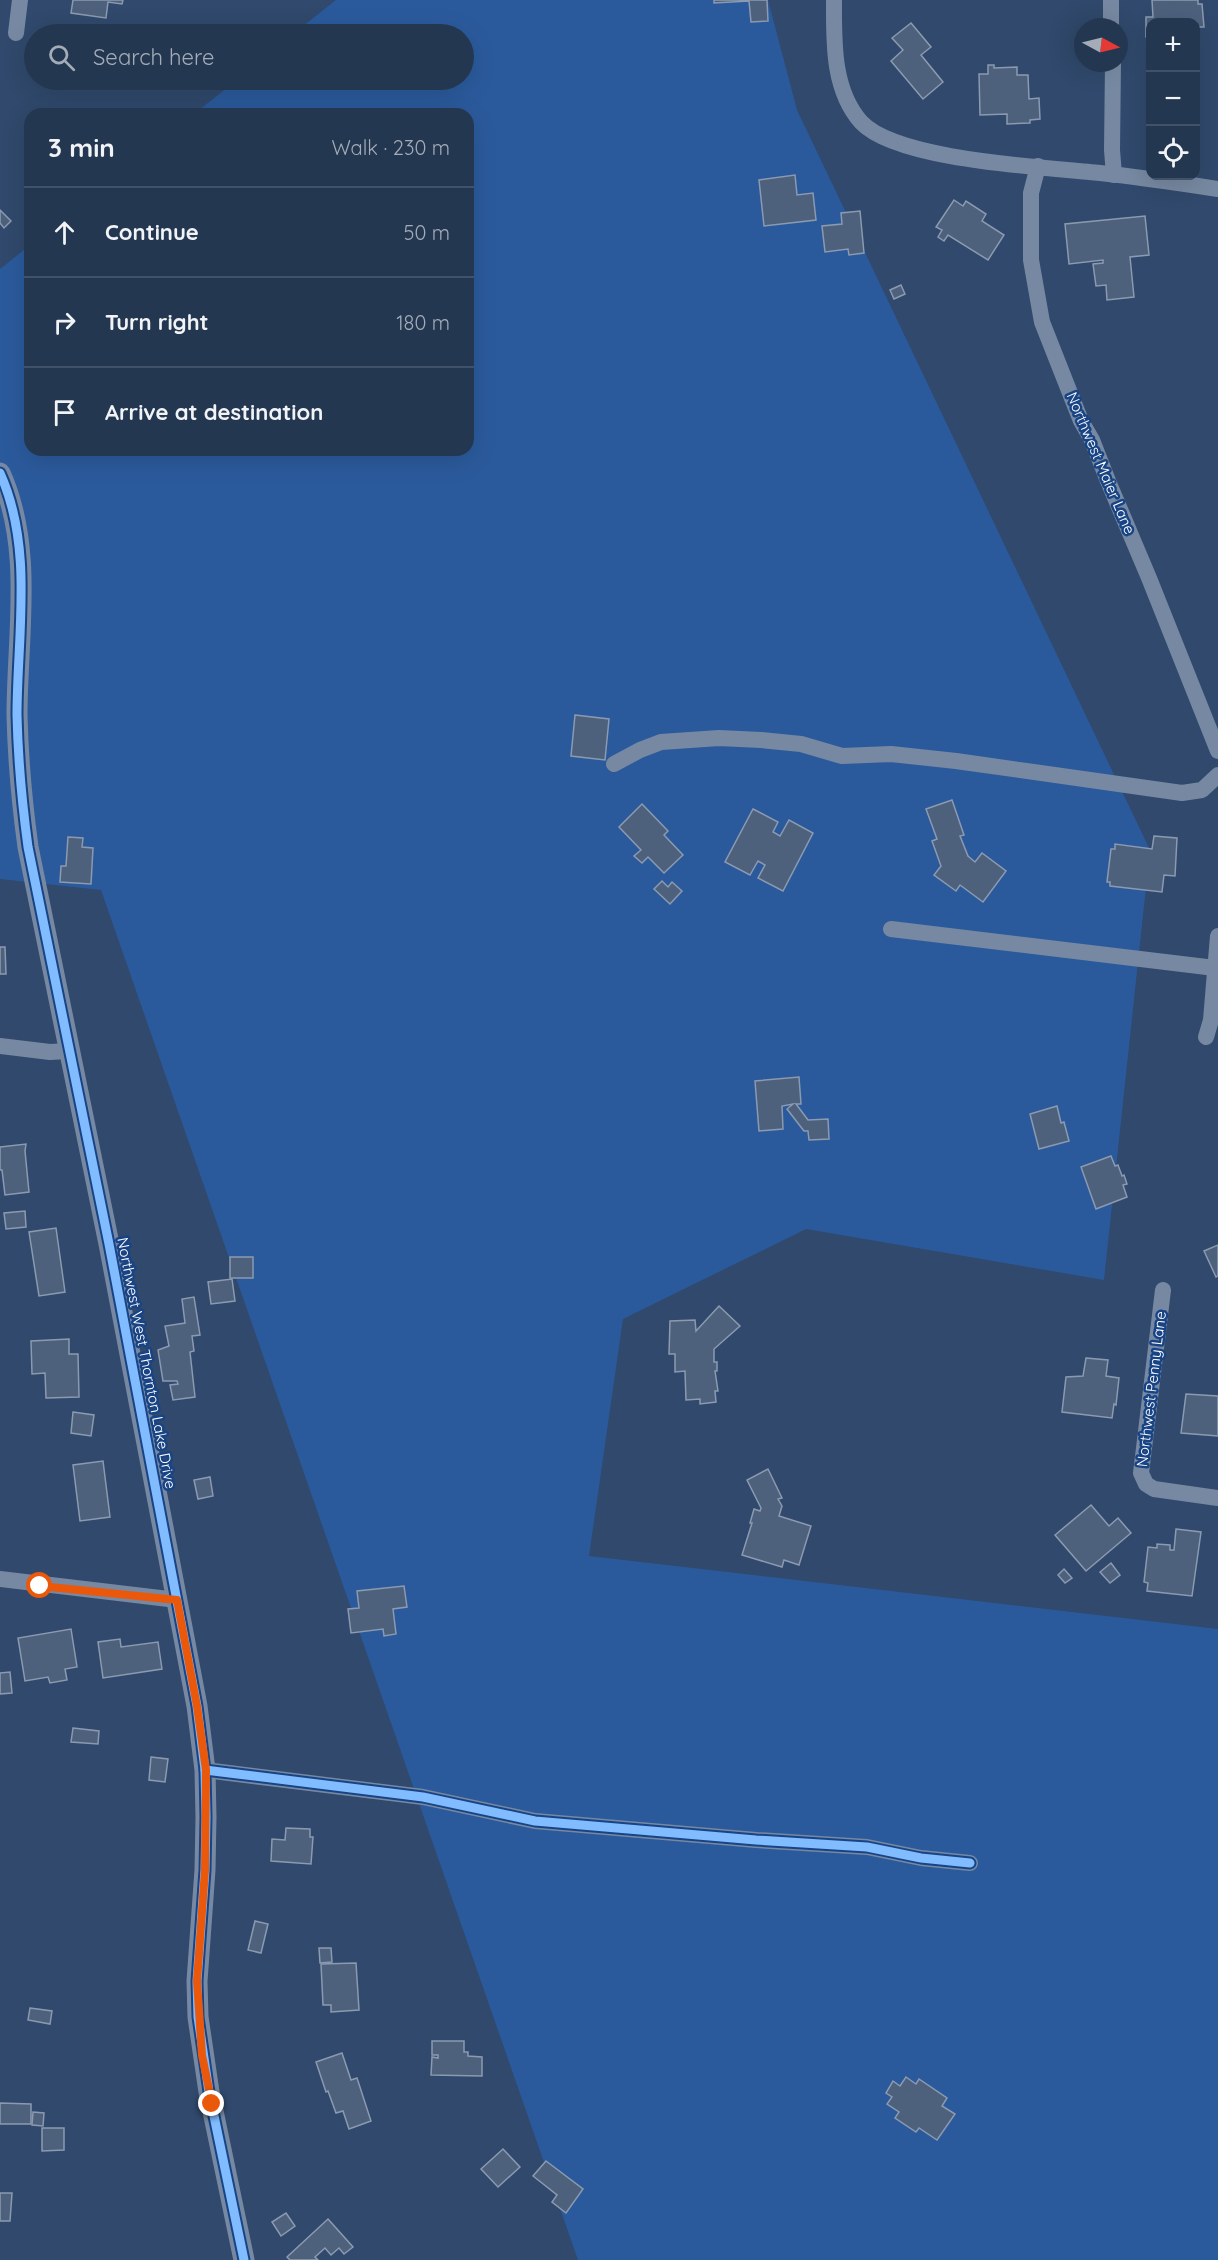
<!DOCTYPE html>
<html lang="en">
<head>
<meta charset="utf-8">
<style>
  :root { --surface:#243751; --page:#30425b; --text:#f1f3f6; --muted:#a3acb7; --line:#415168 }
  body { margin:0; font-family:Quicksand,sans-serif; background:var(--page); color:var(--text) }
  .controls { position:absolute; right:18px; top:18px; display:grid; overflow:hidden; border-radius:12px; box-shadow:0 6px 24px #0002 }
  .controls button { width:54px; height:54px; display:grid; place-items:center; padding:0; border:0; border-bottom:2px solid var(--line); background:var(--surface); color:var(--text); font:30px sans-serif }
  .compass { position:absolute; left:1074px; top:18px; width:54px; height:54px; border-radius:50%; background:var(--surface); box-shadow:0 6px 24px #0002; rotate:97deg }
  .stop { position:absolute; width:18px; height:18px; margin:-14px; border:4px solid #ea580c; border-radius:50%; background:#fff }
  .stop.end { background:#ea580c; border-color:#fff; box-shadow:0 2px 6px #0008 }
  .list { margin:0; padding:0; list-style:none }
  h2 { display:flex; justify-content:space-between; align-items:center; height:78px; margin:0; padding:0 24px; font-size:26px }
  h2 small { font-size:20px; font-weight:400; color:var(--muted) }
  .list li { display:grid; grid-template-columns:39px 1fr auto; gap:18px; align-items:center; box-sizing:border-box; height:90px; padding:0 24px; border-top:2px solid var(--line) }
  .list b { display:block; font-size:22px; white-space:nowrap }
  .list em { font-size:20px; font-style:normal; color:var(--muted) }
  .icon { flex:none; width:33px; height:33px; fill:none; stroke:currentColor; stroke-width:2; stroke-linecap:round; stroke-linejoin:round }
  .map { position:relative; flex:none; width:1218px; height:2260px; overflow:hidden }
  .search { position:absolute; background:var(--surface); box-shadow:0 6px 24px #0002; left:24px; top:24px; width:450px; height:66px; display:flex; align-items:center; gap:15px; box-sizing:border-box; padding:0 21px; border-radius:33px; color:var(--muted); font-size:22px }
  .panel { position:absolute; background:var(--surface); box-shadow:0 6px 24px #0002; left:24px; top:108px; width:450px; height:348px; border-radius:18px }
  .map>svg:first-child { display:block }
  .green { fill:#2b5a9c }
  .building { fill:#4d617d; stroke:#8b9ab0; stroke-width:1.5 }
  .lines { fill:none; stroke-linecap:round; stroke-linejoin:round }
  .minor { stroke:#7789a2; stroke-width:16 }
  .tertiary { stroke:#7789a2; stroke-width:21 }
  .cycleway-casing { stroke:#184485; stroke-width:13 }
  .cycleway { stroke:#80bcff; stroke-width:9 }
  .route { stroke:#ea580c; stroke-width:8 }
  .labels { text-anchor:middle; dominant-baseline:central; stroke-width:5; stroke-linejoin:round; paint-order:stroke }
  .street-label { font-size:15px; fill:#fff; stroke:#184485 }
</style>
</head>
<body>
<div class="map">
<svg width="1218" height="2260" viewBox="0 0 1218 2260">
  <rect width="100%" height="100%" fill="#30496c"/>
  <polygon class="green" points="336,0 768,0 797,110 1150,850 1104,1280 806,1229 623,1319 589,1556 1218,1629 1218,2260 578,2260 101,890 0,879 0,269 30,245 30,450 468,450 468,114 194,114 237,80 464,80 464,34 293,34"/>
  <g class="building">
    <polygon points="73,0 123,0 122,4 108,2 106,18 71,13"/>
    <polygon points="714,0 767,0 768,21 751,22 749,1 714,3"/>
    <polygon points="1152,0 1198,0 1198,4 1202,4 1204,27 1198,27 1199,44 1196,45 1196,22 1150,22 1149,46 1149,37 1146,37 1146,17 1153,17"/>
    <polygon points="911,23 931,47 921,55 943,82 923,99 891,61 903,50 892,38"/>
    <polygon points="988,65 994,65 994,68 1017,67 1017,75 1028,75 1029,99 1039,98 1040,119 1030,120 1030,123 1007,124 1007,114 980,115 979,74 988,74"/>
    <polygon points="1147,70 1150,70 1150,119 1150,107 1147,107 1147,98 1149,98 1149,91 1147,91"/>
    <polygon points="795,175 797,195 813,193 816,220 764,226 759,180"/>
    <polygon points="954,200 963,206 966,201 986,214 982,221 1004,235 988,260 948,235 944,241 938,237 942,230 936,227"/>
    <polygon points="0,210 11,221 4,228 0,223"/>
    <polygon points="860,211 864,253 849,255 848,249 825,252 822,226 842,224 841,213"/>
    <polygon points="1145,216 1149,255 1130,257 1134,297 1107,300 1106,285 1096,286 1093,264 1103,263 1103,260 1069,264 1065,224"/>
    <polygon points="901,285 905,294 894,299 890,290"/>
    <polygon points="575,715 609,719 605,760 571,756"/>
    <polygon points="952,800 964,835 960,836 968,856 975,862 982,853 1006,871 983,902 960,885 956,891 934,875 941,866 932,841 937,839 926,809"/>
    <polygon points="642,804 668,831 664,835 683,855 664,873 648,857 642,863 634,856 641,850 619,827"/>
    <polygon points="753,809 778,822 773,832 780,836 789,820 813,833 783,891 758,878 765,865 758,861 750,875 725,862"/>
    <polygon points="1154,836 1177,838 1175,876 1164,875 1162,892 1110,886 1110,882 1107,882 1111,849 1115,849 1115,844 1152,849"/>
    <polygon points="68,837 83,838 82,847 93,848 91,884 60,882 61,866 66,866"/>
    <polygon points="662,881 668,887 672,882 682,891 670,904 654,889"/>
    <polygon points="0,947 5,947 6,974 0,974"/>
    <polygon points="799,1077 801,1104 796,1104 808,1120 828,1119 829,1139 809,1140 808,1131 804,1131 787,1109 793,1104 782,1106 783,1129 759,1131 755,1081"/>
    <polygon points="1057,1106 1061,1123 1064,1122 1069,1141 1039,1149 1030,1114"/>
    <polygon points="26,1144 25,1151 29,1192 5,1195 2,1170 0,1170 0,1147"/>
    <polygon points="1111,1156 1115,1166 1118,1165 1122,1176 1124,1175 1127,1184 1123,1185 1127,1197 1096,1209 1081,1167"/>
    <polygon points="25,1211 26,1227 6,1229 4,1213"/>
    <polygon points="56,1228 65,1292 39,1296 29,1232"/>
    <polygon points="1218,1245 1218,1276 1216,1277 1204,1251"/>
    <rect x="230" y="1257" width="23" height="21"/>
    <polygon points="232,1279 235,1301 211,1304 208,1282"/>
    <polygon points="194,1297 200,1335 192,1336 194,1351 190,1352 195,1397 173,1400 170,1385 178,1384 177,1381 163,1381 158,1350 169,1346 165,1326 185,1323 182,1299"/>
    <polygon points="719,1306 740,1326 714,1349 714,1362 717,1362 717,1371 715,1371 718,1391 715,1391 716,1402 700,1404 700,1399 686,1400 685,1371 675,1372 675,1354 669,1354 670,1321 695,1320 696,1331"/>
    <polygon points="69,1339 69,1354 78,1354 79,1397 46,1398 45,1373 32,1374 31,1341"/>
    <polygon points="1086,1358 1108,1360 1106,1376 1119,1378 1116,1405 1114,1404 1112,1418 1062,1412 1066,1377 1083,1376"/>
    <polygon points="1186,1394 1218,1396 1218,1436 1181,1433"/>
    <polygon points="73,1412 94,1415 91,1436 71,1433"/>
    <polygon points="103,1461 110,1517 80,1521 73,1465"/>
    <polygon points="768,1469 782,1498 778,1499 782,1506 779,1516 811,1526 799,1565 784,1560 782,1567 742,1555 752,1523 750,1523 754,1509 760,1511 761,1508 747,1480"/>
    <polygon points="210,1477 213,1496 198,1499 194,1480"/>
    <polygon points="1091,1505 1109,1526 1118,1518 1131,1533 1086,1571 1055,1535"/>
    <polygon points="1176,1529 1201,1532 1192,1596 1147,1591 1148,1583 1144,1582 1148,1547 1157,1548 1157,1544 1170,1545 1170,1550 1174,1550"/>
    <polygon points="1111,1563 1120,1575 1110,1583 1100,1572"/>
    <polygon points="1064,1569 1072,1578 1065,1583 1058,1575"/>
    <polygon points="404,1586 407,1607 393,1609 396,1634 384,1636 383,1629 351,1633 348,1609 359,1608 357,1591"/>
    <polygon points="71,1629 77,1667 65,1669 67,1680 50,1683 48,1677 25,1681 18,1638"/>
    <polygon points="120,1639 121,1647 158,1642 162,1669 103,1678 98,1642"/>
    <polygon points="10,1672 12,1693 0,1694 0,1673"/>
    <polygon points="73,1728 99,1731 98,1744 71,1742"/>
    <polygon points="151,1757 168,1759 165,1782 149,1780"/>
    <polygon points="286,1828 310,1829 310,1837 313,1837 311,1864 271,1861 272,1839 285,1840"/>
    <polygon points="255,1921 268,1924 261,1953 248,1950"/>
    <polygon points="319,1948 331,1948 332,1962 320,1963"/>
    <polygon points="356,1963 359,2010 331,2012 331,2005 323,2005 321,1964"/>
    <polygon points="30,2008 52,2011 50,2024 28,2020"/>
    <polygon points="432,2041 464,2041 464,2052 468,2052 468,2056 482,2057 482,2076 431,2075 432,2057 438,2058 438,2055 432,2055"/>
    <polygon points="342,2053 351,2080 357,2078 371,2121 349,2129 343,2111 336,2113 328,2091 326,2092 316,2062"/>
    <polygon points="906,2077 916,2084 919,2079 947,2098 942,2106 955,2114 937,2140 919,2128 916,2132 895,2118 899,2112 887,2104 892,2097 886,2093 893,2081 900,2086"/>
    <polygon points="0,2103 31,2104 31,2124 0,2124"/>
    <polygon points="33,2112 44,2113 43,2126 32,2125"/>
    <polygon points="42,2128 64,2128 64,2150 42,2151"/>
    <polygon points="503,2149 520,2167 498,2187 481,2169"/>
    <polygon points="546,2161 583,2189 566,2213 552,2202 557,2195 533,2176"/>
    <polygon points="0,2193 12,2193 10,2221 0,2221"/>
    <polygon points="286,2213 295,2226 281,2236 272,2222"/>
    <polygon points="328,2219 353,2247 344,2254 339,2248 331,2255 325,2248 315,2257 318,2260 290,2260 287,2257"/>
  </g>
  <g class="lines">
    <g class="minor">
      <path d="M834 0C834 41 832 89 861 122 897 161 1046 167 1100 173 1139 177 1179 183 1218 189"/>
      <polyline points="1111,0 1111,27"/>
      <polyline points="16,33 20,0"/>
      <polyline points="1113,63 1112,150 1114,175"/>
      <polyline points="1038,166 1031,193 1031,260 1042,322 1081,421 1092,440 1108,481 1149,578 1218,751"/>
      <polyline points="614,764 640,750 661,742 719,738 761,740 801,744 842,756 891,754 956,761 1182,793 1202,790 1218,775"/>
      <polyline points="891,929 1215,968"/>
      <polyline points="1206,1037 1211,1020 1218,936"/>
      <polyline points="0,1046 50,1052 68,1051"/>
      <polyline points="1163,1290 1141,1473 1146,1484 1154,1489 1218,1498"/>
      <polyline points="0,1579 177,1600"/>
      <polyline points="205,1770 423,1797 535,1821 756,1840 867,1847 921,1858 970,1863"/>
    </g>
    <path class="tertiary" d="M0 473C34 548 17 636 17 715 18 759 22 803 28 847L109 1244 197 1706 205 1770 206 1817 205 1870 197 1981 198 2017 209 2092 244 2260"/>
    <defs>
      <g id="cycleway">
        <path d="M0 473C34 548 17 636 17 715 18 759 22 803 28 847L109 1244 197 1706 205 1770 206 1817 205 1870 197 1981 198 2017 209 2092 244 2260"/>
        <polyline points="205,1770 423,1797 535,1821 756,1840 867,1847 921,1858 970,1863"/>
      </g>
    </defs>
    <use href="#cycleway" class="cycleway-casing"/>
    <use href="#cycleway" class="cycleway"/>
  </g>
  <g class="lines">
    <polyline class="route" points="40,1586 177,1600 197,1706 206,1770 205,1870 197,1981 202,2055 212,2104"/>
  </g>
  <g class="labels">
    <g class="street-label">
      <text transform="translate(1101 463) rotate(67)">Northwest Maier Lane</text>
      <text transform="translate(147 1363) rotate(79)">Northwest West Thornton Lake Drive</text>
      <text transform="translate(1151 1389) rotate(-83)">Northwest Penny Lane</text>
    </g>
  </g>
</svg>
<div class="controls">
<button>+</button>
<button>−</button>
<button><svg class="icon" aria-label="locate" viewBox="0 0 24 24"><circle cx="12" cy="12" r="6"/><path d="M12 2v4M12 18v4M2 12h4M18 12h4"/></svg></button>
</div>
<svg class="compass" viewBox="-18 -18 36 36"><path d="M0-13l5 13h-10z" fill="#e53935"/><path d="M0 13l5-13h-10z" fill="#a3acb7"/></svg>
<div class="stop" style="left:40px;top:1586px"></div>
<div class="stop end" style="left:212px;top:2104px"></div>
<div class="search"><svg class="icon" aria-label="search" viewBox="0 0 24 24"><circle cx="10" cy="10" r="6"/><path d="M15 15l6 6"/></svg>Search here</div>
<section class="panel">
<h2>3 min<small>Walk · 230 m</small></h2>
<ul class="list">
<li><svg class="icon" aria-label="ahead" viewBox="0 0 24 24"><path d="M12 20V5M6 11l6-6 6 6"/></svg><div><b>Continue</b></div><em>50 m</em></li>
<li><svg class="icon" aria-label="right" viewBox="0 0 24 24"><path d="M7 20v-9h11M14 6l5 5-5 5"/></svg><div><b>Turn right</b></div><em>180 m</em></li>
<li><svg class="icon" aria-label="arrive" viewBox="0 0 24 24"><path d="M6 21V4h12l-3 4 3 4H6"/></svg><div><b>Arrive at destination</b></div></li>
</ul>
</section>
</div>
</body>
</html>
